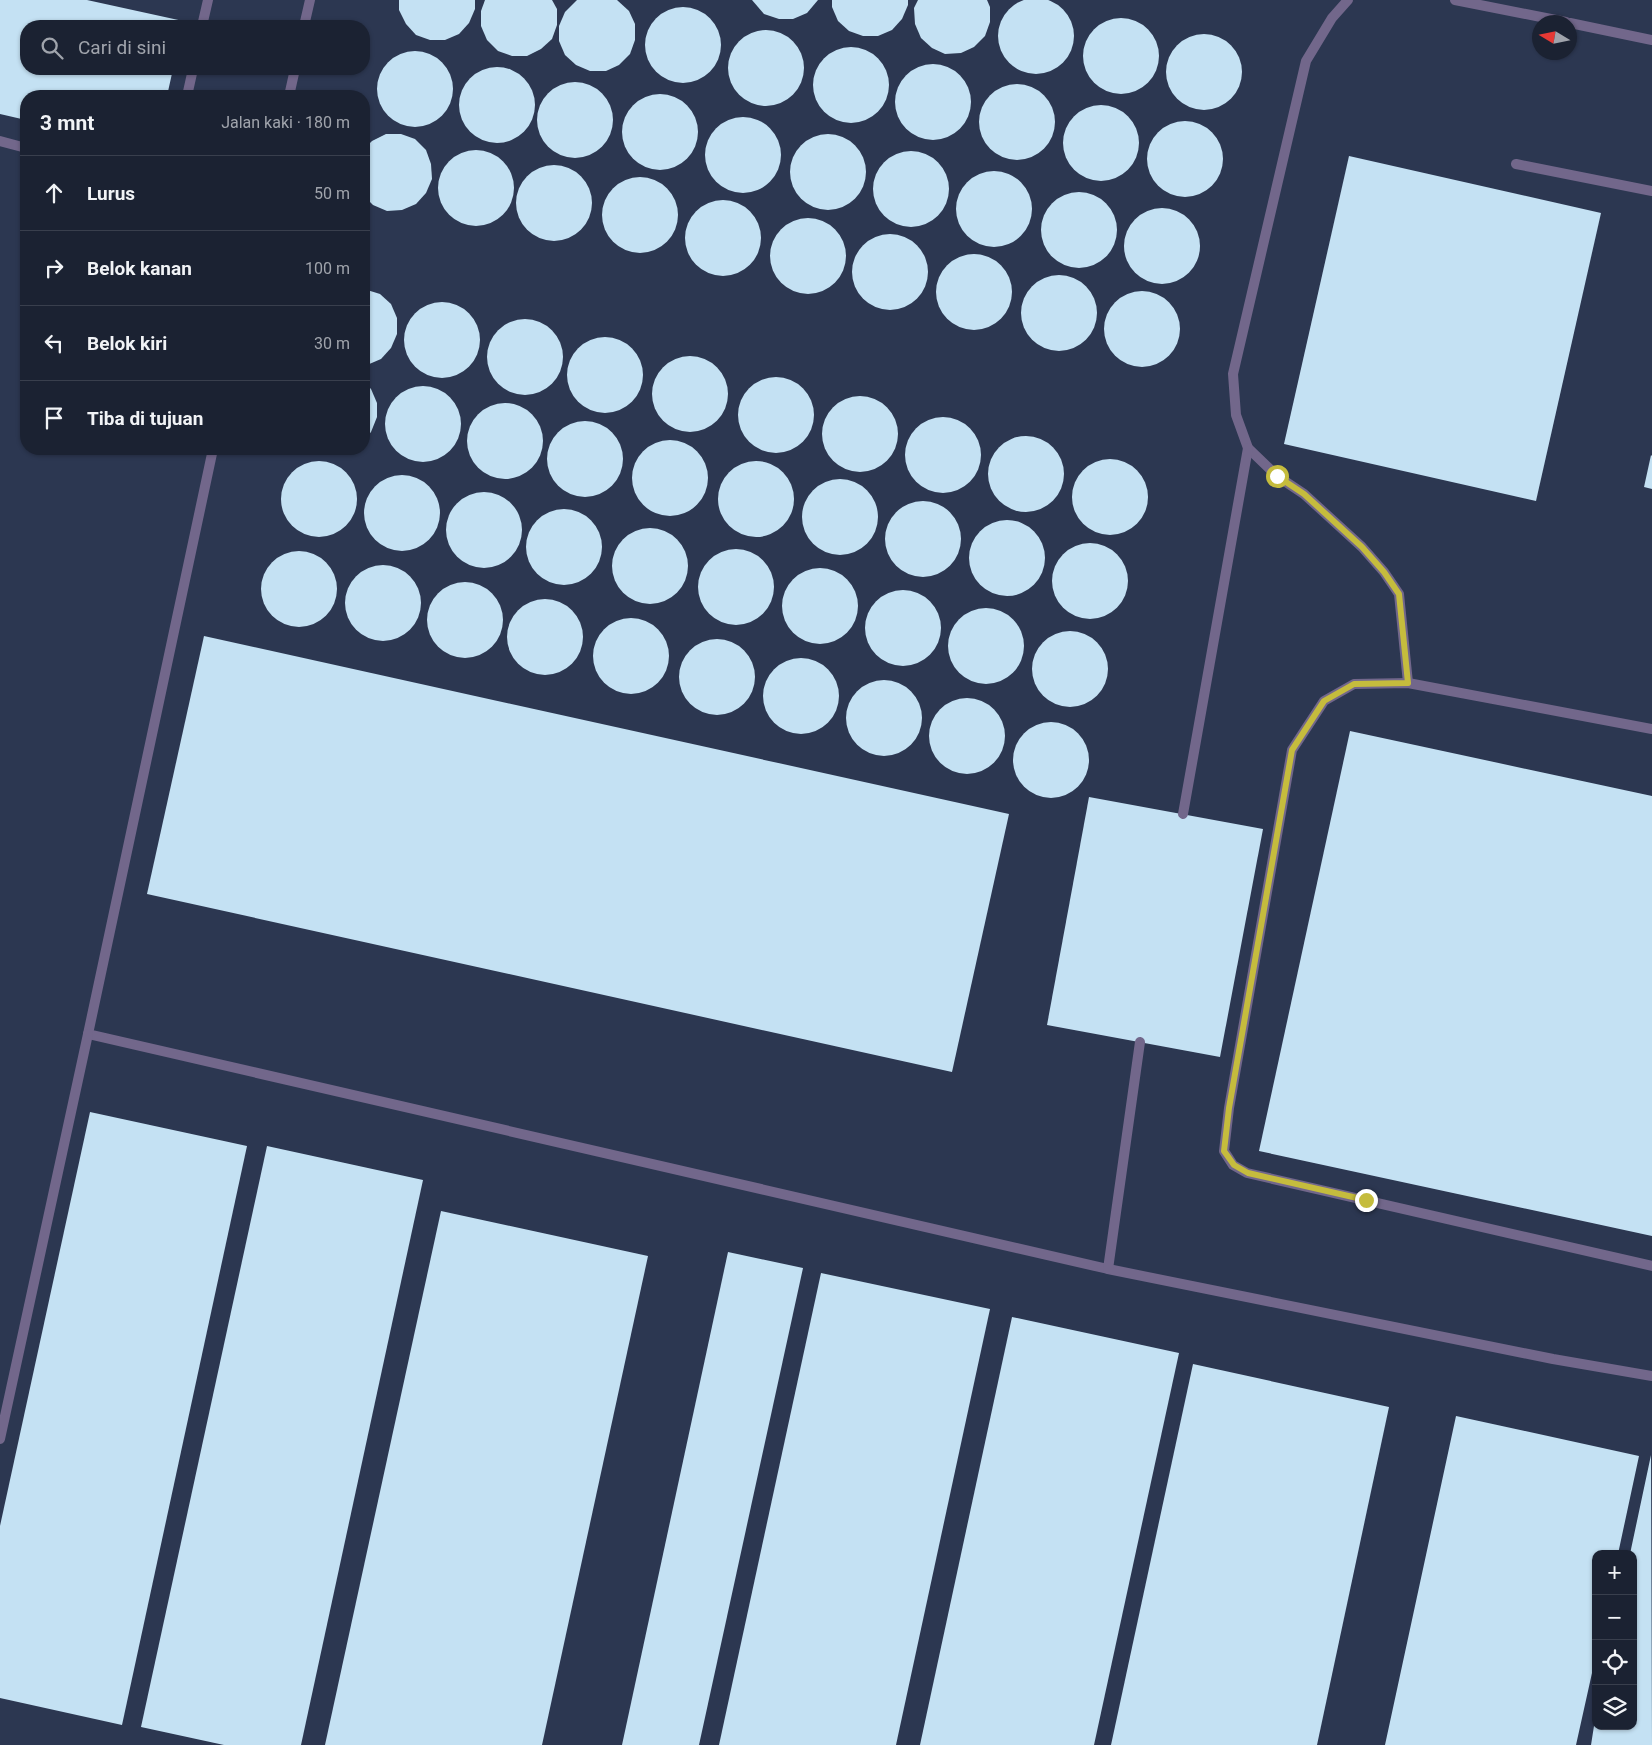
<!DOCTYPE html>
<html lang="id">
<head>
<meta charset="utf-8">
<style>
  :root { --surface:#1b2232; --page:#282f3e; --text:#f1f3f6; --muted:#a0a4ac; --line:#393f4d }
  body { margin:0; font-family:Roboto,sans-serif; background:var(--page); color:var(--text) }
  .controls { position:absolute; right:15px; bottom:15px; display:grid; overflow:hidden; border-radius:10px; box-shadow:0 1px 4px #0004 }
  .controls button { width:45px; height:45px; display:grid; place-items:center; padding:0; border:0; border-bottom:1px solid var(--line); background:var(--surface); color:var(--text); font:25px sans-serif }
  .compass { position:absolute; left:1532px; top:15px; width:45px; height:45px; border-radius:50%; background:var(--surface); box-shadow:0 1px 4px #0004; rotate:280deg }
  .stop { position:absolute; width:15px; height:15px; margin:-11px; border:4px solid #c5bc3d; border-radius:50%; background:#fff }
  .stop.end { background:#c5bc3d; border-color:#fff; box-shadow:0 1px 5px #0008 }
  .list { margin:0; padding:0; list-style:none }
  h2 { display:flex; justify-content:space-between; align-items:center; height:65px; margin:0; padding:0 20px; font-size:21px }
  h2 small { font-size:16px; font-weight:400; color:var(--muted) }
  .list li { display:grid; grid-template-columns:32px 1fr auto; gap:15px; align-items:center; box-sizing:border-box; height:75px; padding:0 20px; border-top:1px solid var(--line) }
  .list b { display:block; font-size:19px; white-space:nowrap }
  .list em { font-size:16px; font-style:normal; color:var(--muted) }
  .icon { flex:none; width:28px; height:28px; fill:none; stroke:currentColor; stroke-width:2; stroke-linecap:round; stroke-linejoin:round }
  .map { position:relative; flex:none; width:1652px; height:1745px; overflow:hidden }
  .search { position:absolute; background:var(--surface); box-shadow:0 1px 4px #0004; left:20px; top:20px; width:350px; height:55px; display:flex; align-items:center; gap:12px; box-sizing:border-box; padding:0 18px; border-radius:20px; color:var(--muted); font-size:19px }
  .panel { position:absolute; background:var(--surface); box-shadow:0 1px 4px #0004; left:20px; top:90px; width:350px; height:365px; border-radius:20px }
  .map>svg:first-child { display:block }
  .built { fill:#2c3751; fill-rule:evenodd }
  .building { fill:#c4e1f3 }
  .lines { fill:none; stroke-linecap:round; stroke-linejoin:round }
  .lane { stroke:#72678b; stroke-width:10 }
  .route { stroke:#c5bc3d; stroke-width:6 }
</style>
</head>
<body>
<div class="map">
<svg width="1652" height="1745" viewBox="0 0 1652 1745">
  <rect width="100%" height="100%" fill="#242d42"/>
  <path class="built" d="M0 0H1652V1745H0ZM1540 22H1570V52H1540ZM26 26H364V69H26ZM26 96H364V449H26ZM1596 1554H1633V1726H1596Z"/>
  <g class="building">
    <circle cx="1036" cy="36" r="38"/>
    <polygon points="0,0 87,0 183,21 182,26 26,26 26,69 173,69 167,96 26,96 26,120 0,114"/>
    <polygon points="399,0 475,0 475,9 469,23 459,34 445,40 430,40 416,35 406,24 399,10"/>
    <polygon points="485,0 552,0 557,9 557,25 552,39 541,49 527,56 512,56 498,51 487,40 481,26 481,11"/>
    <polygon points="577,0 617,0 629,11 635,24 635,40 630,54 619,65 606,71 590,71 576,65 565,55 559,41 559,26 565,12"/>
    <polygon points="752,0 818,0 807,13 793,19 779,19 764,14"/>
    <polygon points="832,0 908,0 908,5 902,19 892,30 878,36 863,36 849,31 838,21 832,7"/>
    <polygon points="918,0 987,0 990,7 990,22 985,36 974,47 961,53 945,54 932,48 921,38 915,24 914,8"/>
    <circle cx="683" cy="45" r="38"/>
    <circle cx="1121" cy="56" r="38"/>
    <circle cx="766" cy="68" r="38"/>
    <circle cx="1204" cy="72" r="38"/>
    <circle cx="851" cy="85" r="38"/>
    <circle cx="415" cy="89" r="38"/>
    <circle cx="933" cy="102" r="38"/>
    <circle cx="497" cy="105" r="38"/>
    <circle cx="575" cy="120" r="38"/>
    <circle cx="1017" cy="122" r="38"/>
    <circle cx="660" cy="132" r="38"/>
    <circle cx="1101" cy="143" r="38"/>
    <circle cx="743" cy="155" r="38"/>
    <circle cx="1185" cy="159" r="38"/>
    <circle cx="828" cy="172" r="38"/>
    <polygon points="386,134 401,134 415,139 426,150 431,164 432,179 426,193 416,204 402,210 387,211 373,205 364,196 364,149 372,141"/>
    <circle cx="476" cy="188" r="38"/>
    <circle cx="911" cy="189" r="38"/>
    <polygon points="1349,156 1601,213 1536,501 1284,444"/>
    <circle cx="554" cy="203" r="38"/>
    <circle cx="994" cy="209" r="38"/>
    <circle cx="640" cy="215" r="38"/>
    <circle cx="1079" cy="230" r="38"/>
    <circle cx="723" cy="238" r="38"/>
    <circle cx="1162" cy="246" r="38"/>
    <circle cx="808" cy="256" r="38"/>
    <circle cx="890" cy="272" r="38"/>
    <circle cx="974" cy="292" r="38"/>
    <circle cx="1059" cy="313" r="38"/>
    <polygon points="364,289 380,294 391,304 397,318 397,334 391,348 381,359 367,365 364,365"/>
    <circle cx="1142" cy="329" r="38"/>
    <circle cx="442" cy="340" r="38"/>
    <circle cx="525" cy="357" r="38"/>
    <circle cx="605" cy="375" r="38"/>
    <circle cx="690" cy="394" r="38"/>
    <circle cx="776" cy="415" r="38"/>
    <polygon points="364,382 371,389 377,403 377,417 371,432 364,440"/>
    <circle cx="423" cy="424" r="38"/>
    <circle cx="860" cy="434" r="38"/>
    <circle cx="505" cy="441" r="38"/>
    <circle cx="943" cy="455" r="38"/>
    <circle cx="585" cy="459" r="38"/>
    <circle cx="1026" cy="474" r="38"/>
    <circle cx="670" cy="478" r="38"/>
    <polygon points="1651,455 1652,456 1652,489 1644,487"/>
    <circle cx="1110" cy="497" r="38"/>
    <circle cx="319" cy="499" r="38"/>
    <circle cx="756" cy="499" r="38"/>
    <circle cx="402" cy="513" r="38"/>
    <circle cx="840" cy="517" r="38"/>
    <circle cx="484" cy="530" r="38"/>
    <circle cx="923" cy="539" r="38"/>
    <circle cx="564" cy="547" r="38"/>
    <circle cx="1007" cy="558" r="38"/>
    <circle cx="650" cy="566" r="38"/>
    <circle cx="1090" cy="581" r="38"/>
    <circle cx="736" cy="587" r="38"/>
    <circle cx="299" cy="589" r="38"/>
    <circle cx="383" cy="603" r="38"/>
    <circle cx="820" cy="606" r="38"/>
    <circle cx="465" cy="620" r="38"/>
    <circle cx="903" cy="628" r="38"/>
    <circle cx="545" cy="637" r="38"/>
    <circle cx="986" cy="646" r="38"/>
    <circle cx="631" cy="656" r="38"/>
    <circle cx="1070" cy="669" r="38"/>
    <polygon points="204,636 1009,814 952,1072 147,894"/>
    <circle cx="717" cy="677" r="38"/>
    <circle cx="801" cy="696" r="38"/>
    <circle cx="884" cy="718" r="38"/>
    <circle cx="967" cy="736" r="38"/>
    <circle cx="1051" cy="760" r="38"/>
    <polygon points="1350,731 1652,796 1652,1236 1259,1151"/>
    <polygon points="1089,797 1263,829 1220,1057 1047,1025"/>
    <polygon points="90,1112 247,1146 122,1725 0,1698 0,1526"/>
    <polygon points="267,1146 423,1180 301,1745 224,1745 141,1727"/>
    <polygon points="441,1211 648,1256 542,1745 325,1745"/>
    <polygon points="728,1252 803,1268 699,1745 622,1745"/>
    <polygon points="821,1273 990,1309 896,1745 719,1745"/>
    <polygon points="1012,1317 1179,1353 1094,1745 920,1745"/>
    <polygon points="1193,1364 1389,1407 1317,1745 1111,1745"/>
    <polygon points="1456,1416 1639,1456 1618,1554 1596,1554 1596,1655 1576,1745 1385,1745"/>
    <polygon points="1651,1455 1652,1745 1591,1745 1594,1726 1633,1726 1633,1554 1630,1554"/>
  </g>
  <g class="lines">
    <g class="lane">
      <polyline points="1348,0 1332,18 1306,61 1233,374 1236,415 1248,448 1277,476 1304,494 1362,547 1384,572 1399,594 1408,683"/>
      <polyline points="1455,0 1566,22"/>
      <polyline points="1570,23 1652,40"/>
      <polyline points="202,26 208,0"/>
      <polyline points="304,26 310,0"/>
      <polyline points="187,96 193,69"/>
      <polyline points="289,96 295,69"/>
      <polyline points="0,141 26,148"/>
      <polyline points="1516,164 1652,191"/>
      <polyline points="213,449 88,1034 1108,1269 1553,1359 1652,1376"/>
      <polyline points="1652,729 1408,683 1354,684 1324,701 1292,750 1229,1108 1224,1151 1233,1165 1247,1173 1652,1266"/>
      <polyline points="1183,814 1248,448"/>
      <polyline points="1108,1269 1140,1042"/>
      <polyline points="0,1439 88,1034"/>
    </g>
  </g>
  <g class="lines">
    <polyline class="route" points="1277,476 1304,494 1362,547 1384,572 1399,594 1408,683 1354,684 1324,701 1292,750 1229,1108 1224,1151 1234,1165 1248,1173 1366,1200"/>
  </g>
</svg>
<div class="controls">
<button>+</button>
<button>−</button>
<button><svg class="icon" aria-label="locate" viewBox="0 0 24 24"><circle cx="12" cy="12" r="6"/><path d="M12 2v4M12 18v4M2 12h4M18 12h4"/></svg></button>
<button><svg class="icon" aria-label="layers" viewBox="0 0 24 24"><path d="M12 4l9 5-9 5-9-5zM3 14l9 5 9-5"/></svg></button>
</div>
<svg class="compass" viewBox="-18 -18 36 36"><path d="M0-13l5 13h-10z" fill="#e53935"/><path d="M0 13l5-13h-10z" fill="#a0a4ac"/></svg>
<div class="stop" style="left:1277px;top:476px"></div>
<div class="stop end" style="left:1366px;top:1200px"></div>
<div class="search"><svg class="icon" aria-label="search" viewBox="0 0 24 24"><circle cx="10" cy="10" r="6"/><path d="M15 15l6 6"/></svg>Cari di sini</div>
<section class="panel">
<h2>3 mnt<small>Jalan kaki · 180 m</small></h2>
<ul class="list">
<li><svg class="icon" aria-label="ahead" viewBox="0 0 24 24"><path d="M12 20V5M6 11l6-6 6 6"/></svg><div><b>Lurus</b></div><em>50 m</em></li>
<li><svg class="icon" aria-label="right" viewBox="0 0 24 24"><path d="M7 20v-9h11M14 6l5 5-5 5"/></svg><div><b>Belok kanan</b></div><em>100 m</em></li>
<li><svg class="icon" aria-label="left" viewBox="0 0 24 24"><path d="M17 20v-9H6M10 6l-5 5 5 5"/></svg><div><b>Belok kiri</b></div><em>30 m</em></li>
<li><svg class="icon" aria-label="arrive" viewBox="0 0 24 24"><path d="M6 21V4h12l-3 4 3 4H6"/></svg><div><b>Tiba di tujuan</b></div></li>
</ul>
</section>
</div>
</body>
</html>
